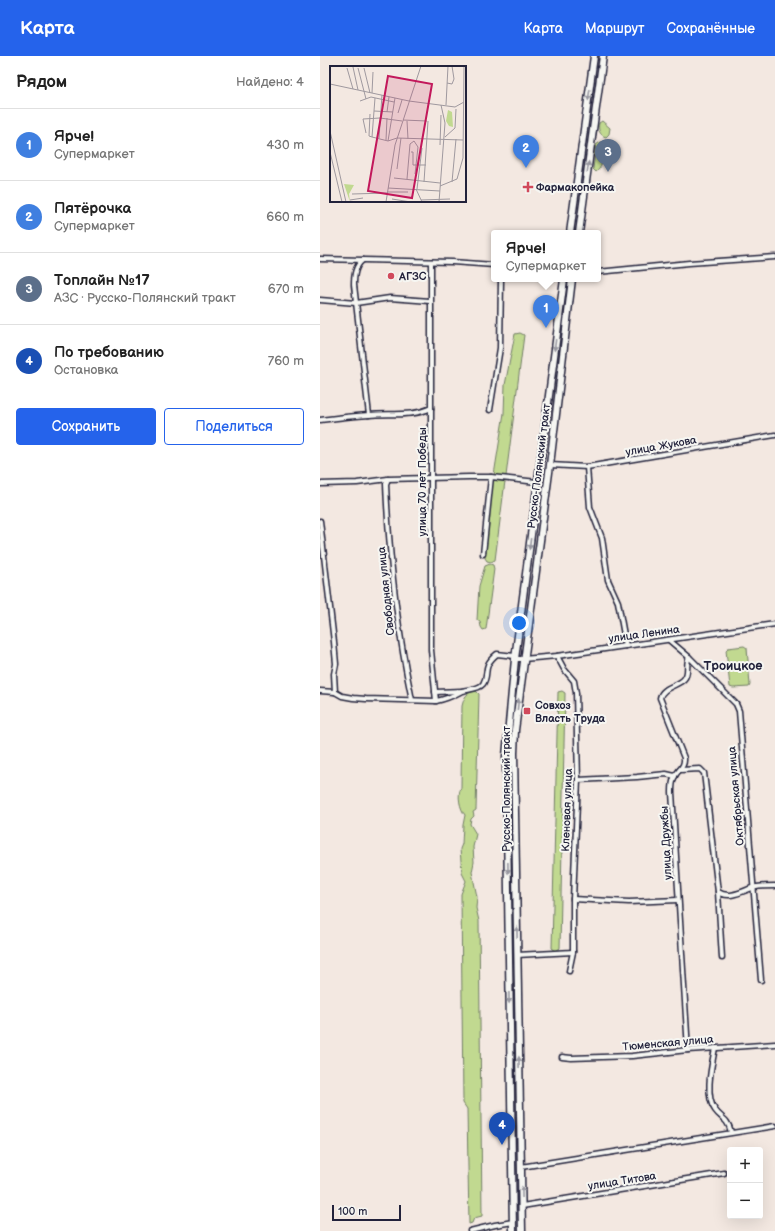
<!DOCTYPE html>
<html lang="ru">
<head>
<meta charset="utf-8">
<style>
  :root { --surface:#fff; --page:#f2f2f2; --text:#222; --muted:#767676; --line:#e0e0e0; --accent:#2563eb }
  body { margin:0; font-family:"Balsamiq Sans",sans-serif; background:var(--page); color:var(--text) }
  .controls { position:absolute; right:12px; bottom:12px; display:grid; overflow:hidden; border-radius:4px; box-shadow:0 4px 16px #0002 }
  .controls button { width:36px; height:36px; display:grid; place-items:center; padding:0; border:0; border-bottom:1px solid var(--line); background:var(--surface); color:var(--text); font:20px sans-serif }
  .scale { position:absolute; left:12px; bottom:10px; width:69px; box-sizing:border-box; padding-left:4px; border:2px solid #22223b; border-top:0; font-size:11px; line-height:14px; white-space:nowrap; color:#22223b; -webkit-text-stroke:3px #f6f6f2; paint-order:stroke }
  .you { position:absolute; left:199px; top:567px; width:14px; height:14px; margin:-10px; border:3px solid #fff; border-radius:50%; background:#1a73e8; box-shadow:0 0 0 6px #1a73e833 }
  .badge { display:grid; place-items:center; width:26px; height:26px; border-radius:50%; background:var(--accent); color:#fff; font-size:13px; font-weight:700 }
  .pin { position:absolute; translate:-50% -33px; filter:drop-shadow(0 1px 2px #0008) }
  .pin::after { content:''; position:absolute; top:21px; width:14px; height:12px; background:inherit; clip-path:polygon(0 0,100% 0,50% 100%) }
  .popup { position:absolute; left:171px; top:174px; width:110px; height:52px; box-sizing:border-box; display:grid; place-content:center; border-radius:4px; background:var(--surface); filter:drop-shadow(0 1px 3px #0005); font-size:13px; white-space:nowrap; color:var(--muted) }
  .popup b { font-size:15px; color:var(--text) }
  .popup::after { content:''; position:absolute; left:50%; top:100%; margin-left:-8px; border:8px solid transparent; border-top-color:var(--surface) }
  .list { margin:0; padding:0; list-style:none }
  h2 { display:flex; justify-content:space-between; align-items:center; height:52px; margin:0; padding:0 16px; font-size:17px }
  h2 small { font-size:13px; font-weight:400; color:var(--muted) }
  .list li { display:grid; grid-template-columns:26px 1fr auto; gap:12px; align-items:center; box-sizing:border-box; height:72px; padding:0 16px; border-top:1px solid var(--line) }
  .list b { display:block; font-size:15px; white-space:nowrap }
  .list p { margin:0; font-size:13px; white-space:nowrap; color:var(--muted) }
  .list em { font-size:13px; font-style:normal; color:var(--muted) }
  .actions { display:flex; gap:8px; padding:12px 16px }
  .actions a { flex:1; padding:9px 0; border:1px solid var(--accent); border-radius:4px; text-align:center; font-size:14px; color:var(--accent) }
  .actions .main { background:var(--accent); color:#fff }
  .map { position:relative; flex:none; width:455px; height:1175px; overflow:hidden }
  header { display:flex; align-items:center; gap:24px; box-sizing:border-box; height:56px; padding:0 20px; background:var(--accent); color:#fff }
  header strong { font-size:19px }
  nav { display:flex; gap:22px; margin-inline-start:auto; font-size:14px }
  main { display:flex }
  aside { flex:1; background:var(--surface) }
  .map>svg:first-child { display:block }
  .green { fill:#c1d990; stroke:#727e66 }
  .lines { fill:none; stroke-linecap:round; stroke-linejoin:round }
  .minor-casing { stroke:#22223b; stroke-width:7 }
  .primary-casing { stroke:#22223b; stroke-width:9 }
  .minor { stroke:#f6f6f2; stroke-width:4 }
  .primary { stroke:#f6f6f2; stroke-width:6 }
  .oneway { fill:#9797a0 }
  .poi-dot { fill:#d1495b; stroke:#f6f6f2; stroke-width:1.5 }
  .labels { text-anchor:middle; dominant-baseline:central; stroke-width:4; stroke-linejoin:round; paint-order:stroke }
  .poi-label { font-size:11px; font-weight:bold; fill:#22223b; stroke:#f6f6f2; text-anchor:start }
  .street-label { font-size:11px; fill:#22223b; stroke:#f6f6f2 }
  .quarter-label { font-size:13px; font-weight:bold; fill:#22223b; stroke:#f6f6f2 }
  .inset-road { fill:none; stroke:#9f999f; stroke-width:1 }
  .view { fill:#c2185b; fill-opacity:0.15; stroke:#c2185b; stroke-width:2 }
  .inset-edge { fill:none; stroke:#22223b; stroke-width:2 }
</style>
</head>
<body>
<header>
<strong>Карта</strong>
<nav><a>Карта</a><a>Маршрут</a><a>Сохранённые</a></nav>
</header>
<main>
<aside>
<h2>Рядом<small>Найдено: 4</small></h2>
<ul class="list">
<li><span class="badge" style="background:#3f7fe0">1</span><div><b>Ярче!</b><p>Супермаркет</p></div><em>430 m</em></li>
<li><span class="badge" style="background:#3f7fe0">2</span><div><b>Пятёрочка</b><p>Супермаркет</p></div><em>660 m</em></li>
<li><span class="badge" style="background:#5c6f8a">3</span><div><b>Топлайн №17</b><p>АЗС · Русско-Полянский тракт</p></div><em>670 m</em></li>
<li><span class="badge" style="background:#1a4fb4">4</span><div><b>По требованию</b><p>Остановка</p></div><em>760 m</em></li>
</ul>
<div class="actions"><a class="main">Сохранить</a><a>Поделиться</a></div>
</aside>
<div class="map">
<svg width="455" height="1175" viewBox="0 0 455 1175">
  <rect width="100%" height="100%" fill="#f3e8e1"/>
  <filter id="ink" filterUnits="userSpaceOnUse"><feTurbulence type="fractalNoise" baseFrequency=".025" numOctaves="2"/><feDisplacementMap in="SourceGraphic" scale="8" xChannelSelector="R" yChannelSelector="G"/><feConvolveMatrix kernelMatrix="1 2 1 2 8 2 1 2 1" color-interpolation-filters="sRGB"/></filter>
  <g filter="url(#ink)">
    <g class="green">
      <path d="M282 65 290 72 289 78 286 81C279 79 278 73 279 67Z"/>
      <path d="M280 86 283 87C286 94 283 112 276 116L273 113 276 89Z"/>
      <polygon points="200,277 204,279 186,420 174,419 184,357 185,329 195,278"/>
      <polygon points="173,424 185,425 175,504 171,506 167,505 165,502 169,453"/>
      <polygon points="170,508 173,509 174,513 166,573 163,574 161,571 160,566 157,564 159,530 165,510"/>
      <polygon points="424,590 427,592 430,629 429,631 413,632 410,631 406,594 408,592"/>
      <path d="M156 635 159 638 156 754 153 756 154 760 151 763 150 768 156 778 153 791 154 806 152 816 157 841 156 852 159 865 162 1160 154 1162 152 1167 149 1168 147 1053 143 1047 141 838 146 825 142 817 140 793 142 788 143 769 145 759C140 753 137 739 141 732L142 650C144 642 146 636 156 635Z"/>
      <polygon points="242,635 245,637 240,892 236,895 232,892 238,636"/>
    </g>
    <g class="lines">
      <defs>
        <g id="minor">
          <polyline points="0,203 132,206 174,209"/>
          <path d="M43 204C35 210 34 219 34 229L49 359"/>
          <polyline points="111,206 111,594 116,645"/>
          <polyline points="278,216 369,207 455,201"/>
          <polyline points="0,244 36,247 70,242 110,245"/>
          <polyline points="170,354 180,292 181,223"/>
          <path d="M0 364C16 362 33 360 49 359 69 357 93 361 111 352"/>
          <polyline points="230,409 267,411 455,379"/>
          <polyline points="267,411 270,451 282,482 288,524 298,546 306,590"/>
          <path d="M68 423 66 428C69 501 77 573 92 644"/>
          <polyline points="0,428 37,427 68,423 149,421 171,421 217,426"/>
          <polyline points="0,465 14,586 16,608 14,618 15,636"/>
          <polyline points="163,498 171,421"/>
          <polyline points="349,584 369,601 416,648 419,655 441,924"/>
          <polyline points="237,600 244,613 254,625 256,637 258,724 253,843 253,896 249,915"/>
          <polyline points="195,603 203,603 237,600 455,568"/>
          <path d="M0 635 15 636 22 640 33 642 46 643 116 645C127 643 133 640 142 635 148 633 158 634 163 628 170 617 161 611 177 598L195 600"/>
          <polyline points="115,636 143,635"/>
          <path d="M360 714 380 713 384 717 398 836C409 843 421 836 432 832 439 830 448 830 455 830"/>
          <polyline points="258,724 317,721 346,718 355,720"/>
          <polyline points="398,836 402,902"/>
          <polyline points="253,843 309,846 358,844"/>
          <polyline points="197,899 253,896"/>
          <path d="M395 992C392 1008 384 1040 395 1054 402 1064 407 1061 411 1076"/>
          <path d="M368 994 352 736C352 731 352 727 354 722 357 714 365 712 364 702L340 642C342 631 358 630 364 623 370 617 365 608 369 601"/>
          <polyline points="242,1001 251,1002 312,1000 368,994 455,988"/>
          <polyline points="201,1111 455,1070"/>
          <polyline points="202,1150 404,1117"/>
          <polyline points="150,1175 175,1169 193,1166"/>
        </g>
        <g id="primary">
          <polyline points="250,177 274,0"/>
          <polyline points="259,177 283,0"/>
          <polyline points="193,1175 186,700 195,603 244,223"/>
          <polyline points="202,1175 194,697 195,674 230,409 252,223"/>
        </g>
      </defs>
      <use href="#minor" class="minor-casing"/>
      <use href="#primary" class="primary-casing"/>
      <use href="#minor" class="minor"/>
      <use href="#primary" class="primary"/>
    </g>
    <defs><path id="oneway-solid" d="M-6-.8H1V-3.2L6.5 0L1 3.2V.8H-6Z"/></defs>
    <g class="oneway">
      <use href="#oneway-solid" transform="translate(269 39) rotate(98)"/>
      <use href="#oneway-solid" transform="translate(268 111) rotate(-82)"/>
      <use href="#oneway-solid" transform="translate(235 289) rotate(97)"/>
      <use href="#oneway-solid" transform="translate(210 488) rotate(97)"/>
      <use href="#oneway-solid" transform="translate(198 648) rotate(-84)"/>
      <use href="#oneway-solid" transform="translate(188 812) rotate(89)"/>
      <use href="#oneway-solid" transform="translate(197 876) rotate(-91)"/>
      <use href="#oneway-solid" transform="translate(189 942) rotate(89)"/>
      <use href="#oneway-solid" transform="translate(199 1006) rotate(-91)"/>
      <use href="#oneway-solid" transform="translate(202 1136) rotate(-91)"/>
    </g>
  </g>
  <g class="poi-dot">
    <path d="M206 125h4v4h4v4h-4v4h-4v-4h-4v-4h4z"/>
    <circle cx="71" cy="220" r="4"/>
    <rect x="203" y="651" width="8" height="8" rx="2"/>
  </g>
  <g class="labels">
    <g class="poi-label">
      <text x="216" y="131">Фармакопейка</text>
      <text x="79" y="220">АГЗС</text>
      <text x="215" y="649">Совхоз<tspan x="215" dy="13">Власть Труда</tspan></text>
    </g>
    <g class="street-label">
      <text transform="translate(341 390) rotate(-10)">улица Жукова</text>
      <text transform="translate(219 410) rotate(-83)">Русско-Полянский тракт</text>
      <text transform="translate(102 426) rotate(-90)">улица 70 лет Победы</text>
      <text transform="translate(66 535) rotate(-96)">Свободная улица</text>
      <text transform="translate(324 578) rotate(-8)">улица Ленина</text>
      <text transform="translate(186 733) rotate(-90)">Русско-Полянский тракт</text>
      <text transform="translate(416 740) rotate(-95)">Октябрьская улица</text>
      <text transform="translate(247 754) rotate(-88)">Кленовая улица</text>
      <text transform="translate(346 787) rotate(-93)">улица Дружбы</text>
      <text transform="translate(348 987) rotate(-5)">Тюменская улица</text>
      <text transform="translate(302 1125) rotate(-9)">улица Титова</text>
    </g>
    <g class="quarter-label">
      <text x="413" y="610">Троицкое</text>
    </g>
  </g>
  <g transform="translate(10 10)">
    <rect width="136" height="136" fill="#f3e8e1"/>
    <path d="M118 44 122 46 123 61 119 60 116 55ZM14 118 24 119 19 128 20 136Z" fill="#c1d990"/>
    <path class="inset-road" d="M23 1 28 24M17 2 23 23M28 2 36 33M34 2 40 27M117 17 122 18 124 13 122 0M0 18 79 35 125 41 134 36M42 27 43 6M45 32 42 71 58 75 67 72M30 35 41 31 64 36M116 39 118 0M44 45 63 46M57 46 59 31M68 47 72 34M40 48 39 70 42 71M73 54 97 55M77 55 78 73M0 65 16 136M36 67 33 53 50 52 72 55M115 71 125 62 126 43M49 72 52 29M67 72 133 74M56 74 57 52M58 75 65 32M84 75 88 81 85 108M110 79 111 49M0 86 12 136M81 86H83V99H96M67 103 71 72M64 112 110 117M77 113 80 78 84 75M94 116 98 55M122 116 126 73M110 120 127 113 133 92 134 0M58 122 110 125M86 123 92 136M87 123 92 82M58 126H78M22 128 57 127M62 133 81 136M20 134 33 132M91 134 120 133M56 136 65 79 91 0M109 136 115 57 111 39"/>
    <path class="view" d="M58 10 102 18 82 132 38 125Z"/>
    <rect width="136" height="136" class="inset-edge"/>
  </g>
</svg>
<div class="controls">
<button>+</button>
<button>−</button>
</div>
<div class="scale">100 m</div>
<div class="you"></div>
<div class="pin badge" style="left:226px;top:272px;background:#3f7fe0">1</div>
<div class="popup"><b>Ярче!</b>Супермаркет</div>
<div class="pin badge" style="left:206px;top:112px;background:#3f7fe0">2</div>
<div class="pin badge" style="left:288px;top:116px;background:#5c6f8a">3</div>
<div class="pin badge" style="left:182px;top:1089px;background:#1a4fb4">4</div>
</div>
</main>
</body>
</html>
